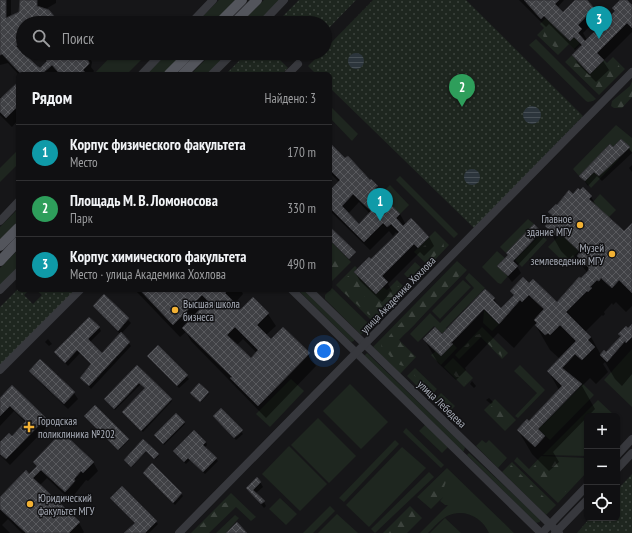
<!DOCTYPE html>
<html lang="ru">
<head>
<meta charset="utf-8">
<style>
  :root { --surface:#101012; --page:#19191b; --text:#f1f3f6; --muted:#9c9d9f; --line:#303032; --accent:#1a73e8 }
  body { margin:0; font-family:"PT Sans Narrow",sans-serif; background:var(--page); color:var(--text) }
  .controls { position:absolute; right:12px; bottom:12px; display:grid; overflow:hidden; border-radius:6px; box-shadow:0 1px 3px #0004 }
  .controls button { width:36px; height:36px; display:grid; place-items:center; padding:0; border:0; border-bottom:1px solid var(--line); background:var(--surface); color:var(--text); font:20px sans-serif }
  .you { position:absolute; left:324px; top:351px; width:14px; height:14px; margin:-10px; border:3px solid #fff; border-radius:50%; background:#1a73e8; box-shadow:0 0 0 6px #1a73e833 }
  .badge { display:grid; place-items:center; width:26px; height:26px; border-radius:50%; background:var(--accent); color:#fff; font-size:13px; font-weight:700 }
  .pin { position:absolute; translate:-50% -33px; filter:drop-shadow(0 1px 2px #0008) }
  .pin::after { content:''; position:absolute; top:21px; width:14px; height:12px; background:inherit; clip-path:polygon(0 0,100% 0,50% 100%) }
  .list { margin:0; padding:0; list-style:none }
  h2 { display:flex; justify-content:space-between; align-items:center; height:52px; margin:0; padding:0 16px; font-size:17px }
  h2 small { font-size:13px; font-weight:400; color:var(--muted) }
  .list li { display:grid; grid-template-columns:26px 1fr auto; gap:12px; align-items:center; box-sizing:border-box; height:56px; padding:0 16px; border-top:1px solid var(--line) }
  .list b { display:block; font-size:15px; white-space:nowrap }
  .list p { margin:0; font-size:13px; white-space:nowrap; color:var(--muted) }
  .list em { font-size:13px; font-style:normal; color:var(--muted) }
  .icon { flex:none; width:22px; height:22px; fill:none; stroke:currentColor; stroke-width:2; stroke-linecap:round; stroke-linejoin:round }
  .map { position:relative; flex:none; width:632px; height:533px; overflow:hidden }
  .search { position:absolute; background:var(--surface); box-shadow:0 1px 3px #0004; left:16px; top:16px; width:316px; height:44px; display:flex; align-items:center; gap:10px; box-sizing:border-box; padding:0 14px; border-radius:22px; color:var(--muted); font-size:15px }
  .panel { position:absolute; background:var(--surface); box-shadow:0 1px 3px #0004; left:16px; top:72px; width:316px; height:220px; border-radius:6px }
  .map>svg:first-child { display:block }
  .grass { fill:#1e261f }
  .forest { fill:url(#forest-firs) }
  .park { fill:url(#park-dots) }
  .water { fill:url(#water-rules) }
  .shadow { fill:#0007; fill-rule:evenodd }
  .building { fill:url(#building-cross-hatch); stroke:#303034; fill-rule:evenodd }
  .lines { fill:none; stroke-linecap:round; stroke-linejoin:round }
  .minor { stroke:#37383d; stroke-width:8 }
  .major { stroke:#53555c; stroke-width:10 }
  .poi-dot { fill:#f2b134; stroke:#111113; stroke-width:1.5 }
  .labels { text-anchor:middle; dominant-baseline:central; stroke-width:3; stroke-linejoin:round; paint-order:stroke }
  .poi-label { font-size:11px; fill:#a8adb8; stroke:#111113; text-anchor:start }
  .street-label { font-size:11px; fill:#a8adb8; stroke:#111113 }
</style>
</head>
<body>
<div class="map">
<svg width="632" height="533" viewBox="0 0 632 533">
  <defs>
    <pattern id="forest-firs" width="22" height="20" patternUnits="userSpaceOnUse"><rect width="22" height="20" fill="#1e261f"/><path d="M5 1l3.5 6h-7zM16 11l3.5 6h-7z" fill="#3c433d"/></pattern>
    <pattern id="park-dots" width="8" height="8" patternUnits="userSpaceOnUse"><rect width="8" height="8" fill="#1e261f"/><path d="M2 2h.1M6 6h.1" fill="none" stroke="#3c433d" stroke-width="1.8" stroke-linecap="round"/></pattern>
    <pattern id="water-rules" width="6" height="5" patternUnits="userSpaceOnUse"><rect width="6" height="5" fill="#2c353c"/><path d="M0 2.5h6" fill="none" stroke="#485056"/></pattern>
    <pattern id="building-cross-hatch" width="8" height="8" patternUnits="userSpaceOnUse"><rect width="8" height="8" fill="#404145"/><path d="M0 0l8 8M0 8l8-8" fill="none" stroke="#595a5e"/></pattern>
  </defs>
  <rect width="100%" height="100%" fill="#161618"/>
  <g class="grass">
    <polygon points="219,0 235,0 213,23 196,23"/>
    <polygon points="264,0 281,0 259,23 241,23"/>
    <polygon points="546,18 570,41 574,37 580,43 574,49 569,44 558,55 537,35 544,28 540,24"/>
    <polygon points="536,39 596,99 593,101 588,102 586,101 529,45"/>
    <polygon points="114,53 148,53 127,74 94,74"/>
    <polygon points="167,53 184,53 163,74 147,74"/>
    <polygon points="212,53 229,53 209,74 191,74"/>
    <polygon points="572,55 590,74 604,60 607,63 613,57 625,69 599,95 565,62"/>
    <polygon points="330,106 358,134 352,141 330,118"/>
    <polygon points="616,125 632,138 632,152 628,149 629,147 621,139 613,147 610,144 579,176 573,169"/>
    <polygon points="18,150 18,164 0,182 0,168"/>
    <polygon points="618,157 619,159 591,188 585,181 594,172 599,176"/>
    <polygon points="400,176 458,234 454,238 396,180"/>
    <polygon points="390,185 409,205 400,214 381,194"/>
    <polygon points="600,194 616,210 608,218 592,203"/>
    <polygon points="18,209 18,221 0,239 0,227"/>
    <polygon points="528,219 534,224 506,253 500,247"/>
    <polygon points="435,231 449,245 429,266 414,252"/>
    <polygon points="541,234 547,240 522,267 515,260"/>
    <polygon points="561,234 579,251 566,264 548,247"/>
    <polygon points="330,240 351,262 331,282 330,281"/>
    <polygon points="18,250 18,267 0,286 0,268"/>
    <polygon points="497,251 505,258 497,266 508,276 501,284 498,283 482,267"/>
    <polygon points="457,261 467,270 399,340 416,357 400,374 373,347"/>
    <polygon points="415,262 424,270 411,281 404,274"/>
    <polygon points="355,266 357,268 354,272 376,294 383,287 387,290 397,280 406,289 373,322 336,285"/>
    <polygon points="469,273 485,288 446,328 448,331 444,335 434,326 418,342 410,334 430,313 440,323 474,288 465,278"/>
    <polygon points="463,280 471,287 440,319 432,311"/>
    <polygon points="332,288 370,325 361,335 325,299 325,295"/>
    <polygon points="298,290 306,290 354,339 354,341 351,342"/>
    <polygon points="484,310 499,324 492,331 483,323"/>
    <polygon points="482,327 508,353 502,359 481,337 459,359 455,355"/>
    <polygon points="453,344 457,348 441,365 431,355 436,351 441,356"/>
    <polygon points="632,349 632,407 604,380"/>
    <polygon points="367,353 465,447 464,451 462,452 364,356"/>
    <polygon points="453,358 473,378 464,387 444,367"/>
    <polygon points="520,365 545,390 518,418 515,416 537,393 514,371"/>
    <polygon points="415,368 437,389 429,398 407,376"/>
    <polygon points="291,379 304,391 270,427 256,414"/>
    <polygon points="350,384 388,422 361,449 323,411"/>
    <polygon points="583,384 594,395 550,440 536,427 540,423 543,425"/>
    <polygon points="441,393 455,406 447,414 434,401"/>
    <polygon points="495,399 516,420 505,431 484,410"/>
    <polygon points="598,400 615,416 587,416 587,456 543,455"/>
    <polygon points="318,418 356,456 329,483 291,445"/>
    <polygon points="426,424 449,446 442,453 419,431"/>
    <polygon points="406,428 444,465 441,468 403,432"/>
    <polygon points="395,440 399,444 344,502 339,498"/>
    <polygon points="482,440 486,443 489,440 507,458 498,468 476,446"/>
    <polygon points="289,446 327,484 300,511 262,474"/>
    <polygon points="402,447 426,468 369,527 346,505"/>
    <polygon points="469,453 540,519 540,522 536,523 467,455"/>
    <polygon points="541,456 587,458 587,472 558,503 514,461 517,457 529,469"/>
    <polygon points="512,462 556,505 546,515 502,472"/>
    <path d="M447 468 514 533H489C482 517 464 508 447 516 440 520 434 527 428 533H420L448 505H445L440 501 443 497 431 509 417 497Z"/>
    <polygon points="429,472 434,477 375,533 371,529"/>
    <polygon points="231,493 256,517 251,521 236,507 209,533 191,533"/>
    <polygon points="280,498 297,514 286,525 269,509"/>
    <polygon points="330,506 335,511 313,533 303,533"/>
    <polygon points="337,514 358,533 318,533"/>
    <polygon points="235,515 239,518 226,533 216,533"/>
    <polygon points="445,518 461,533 430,533"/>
  </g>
  <g class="forest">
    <path d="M548 24 564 39 565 44 563 48C555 50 547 42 543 36Z"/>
    <path d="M572 62 578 64 589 75C597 72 606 70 610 62 616 61 620 65 620 70L603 88C590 88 577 74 571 64Z"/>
    <polygon points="632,81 632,97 622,108 614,108 611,106 612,101 630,86"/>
    <path d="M439 240 443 242 444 247 429 262C424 260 420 256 421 249L425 245 434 246Z"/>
    <polygon points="330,252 334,252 339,256 344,263 332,275 330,275"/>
    <path d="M457 266 462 267 464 271 440 295 438 294C434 303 408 335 398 338L402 345 414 356 411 360 388 338 390 335 449 270Z"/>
    <path d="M348 276 356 279 365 297C389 301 381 295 397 285L400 288V291L374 316 369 315 341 290 342 284Z"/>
    <polygon points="483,333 500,347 502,357 481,337 474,341 459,356 460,351 476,335"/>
    <path d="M383 340 390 342 409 363 405 366C393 365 391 354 382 348L381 344Z"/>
    <polygon points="453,362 468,378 465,384 457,378 448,368"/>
    <polygon points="417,371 434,389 435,391 430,394 414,375 414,373"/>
    <path d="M493 405 496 404 509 417 510 421 508 425C500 424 493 415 490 408Z"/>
    <polygon points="541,458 558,458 564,460 567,467 561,471 548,489 540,484 515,461 519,461 530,471"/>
    <polygon points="587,460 586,472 559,498 555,498 553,496 555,491 564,487"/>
    <path d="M511 465 550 503C536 497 512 483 510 467Z"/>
    <path d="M443 476 446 480C445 490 437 498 429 503L425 502 422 496 437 479Z"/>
    <polygon points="227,502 230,506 206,533 193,533 222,504"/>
    <polygon points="410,506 422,518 407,533 383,533"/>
  </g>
  <g class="park">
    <polygon points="299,0 356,0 325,32 325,23 276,23"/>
    <polygon points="373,0 466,0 583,116 474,228 330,88 330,74 316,74 308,66 321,53 325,53 325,49"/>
    <polygon points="247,53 273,53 288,68 282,74 226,74"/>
    <polygon points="18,289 29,290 24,295 33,304 42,295 36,290 77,290 0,368 0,307"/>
    <polygon points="632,474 632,533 577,533 590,518 617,518 617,490"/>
  </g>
  <g class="water">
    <circle cx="356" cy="61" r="8"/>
    <circle cx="532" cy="115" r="9"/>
    <circle cx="472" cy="177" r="8"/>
  </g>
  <g class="shadow">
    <polygon points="0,0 11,0 11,17 20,13 20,0 56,0 56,3 44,10 53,17 56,23 23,23 23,53 26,53 23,54 40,69 47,62 39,53 87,53 92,62 91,67 94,71 92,74 18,74 8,63 0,65"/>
    <polygon points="519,0 564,0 558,7 563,13 577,0 585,0 594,8 599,17 583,33 587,40 615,12 613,9 622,0 626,0 632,6 632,32 603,61 609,70 596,82 578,64 573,55 581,47 580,45 575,50 549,24 546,27"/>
    <polygon points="18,84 18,120 12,127 0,115 0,97 2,99"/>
    <path d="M330 145 370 182 377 186 381 196 400 214 406 225 429 237 434 246 424 256 420 252 388 284 392 291 382 302 360 281 355 272 371 261 398 234 396 232 393 236 389 231 370 250 330 211V191L339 182 330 173ZM359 202 370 214 359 225 348 214Z"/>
    <polygon points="613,148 629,148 632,153 602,181 597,176 588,186 581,176"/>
    <polygon points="632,165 632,172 629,168"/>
    <polygon points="573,196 591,197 599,210 624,233 632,225 632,306 626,312 616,302 613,305 612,303 604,312 605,314 603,316 602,315 585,332 591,337 601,355 606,353 621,337 619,334 632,325 632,374 622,386 615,379 605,362 603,364 608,372 596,384 590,378 582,386 595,409 553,452 559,462 549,471 532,454 518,430 529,422 559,390 549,372 560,359 550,350 536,326 535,324 514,348 498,333 465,368 466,370 456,380 438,363 424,339 442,335 494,299 501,310 515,296 511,291 529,284 557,304 587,272 573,255 569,259 561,251 547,226 552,217 550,212"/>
    <polygon points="540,232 543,238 517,266 521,273 512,282 499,266"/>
    <path d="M135 290H241L243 294 234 304 241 310 253 298 268 314 276 326 266 335 271 340 283 328 309 354 316 366 266 418 191 341 186 332 180 337ZM243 339 257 353 251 359 237 345Z"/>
    <polygon points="104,295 131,323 121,334 131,346 91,389 81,378 92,365 80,353 68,366 56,353 99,327 101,331 90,342 102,354 120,334 94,306"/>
    <polygon points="48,339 52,344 49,346 45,342"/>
    <polygon points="158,346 189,379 179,388 149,358"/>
    <polygon points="40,360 74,393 78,399 68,409 34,377 31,371"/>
    <polygon points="137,366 172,401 143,432 124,414 146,389 141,384 115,410 106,401"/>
    <polygon points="472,381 476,386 474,388 470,384"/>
    <polygon points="199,384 209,394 201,402 192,394"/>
    <polygon points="12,387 45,419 49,425 10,465 0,455 0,444 12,437 26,423 14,411 0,426 0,400"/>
    <polygon points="489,398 493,402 491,404 486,400"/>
    <polygon points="221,409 243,434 236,440 216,419"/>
    <polygon points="176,414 185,424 164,445 156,436"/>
    <polygon points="86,417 128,439 129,440 119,450"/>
    <polygon points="143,441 159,456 155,459 147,451 132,467 126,461"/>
    <polygon points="206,442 207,445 205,447 218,461 205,474 190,460 186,464 176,454"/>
    <polygon points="35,462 93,462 98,471 88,481 86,480 70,500 47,478 40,485 79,523 84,532 83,533 22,533 8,519 2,525 10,533 0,533 0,499 37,467"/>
    <polygon points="144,473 181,494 183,496 175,505"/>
    <polygon points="260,482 263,487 256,493 264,502 266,506 264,508 247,488"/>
    <polygon points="122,487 156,522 158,524 149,533 126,533 136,523"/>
  </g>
  <g class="building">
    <polygon points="0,0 6,0 6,18 19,12 20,0 37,0 37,6 49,10 54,16 54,23 23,23 23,43 16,46 37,66 40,68 47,61 42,53 88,53 86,58 89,62 89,64 83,70 86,74 60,74 52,65 44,72 45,74 21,74 2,54 0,55"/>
    <polygon points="524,0 559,0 555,4 563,12 575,0 587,0 594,8 578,25 582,29 578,33 585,41 615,11 612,8 620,0 627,0 632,5 632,28 627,23 597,53 604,60 590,74 572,55 582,45 574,37 570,41 544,16 541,19"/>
    <polygon points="18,82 18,106 6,118 0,112 0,99"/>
    <polygon points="621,139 630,147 599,176 594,172 585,181 579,176 610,144 613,147"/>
    <path d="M330 143 345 158 348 156 370 180 371 179 378 186 375 188 400 214 396 218 403 226 411 218 429 237 418 248 414 244 382 276 388 282 376 294 354 272 369 257 371 259 399 232 391 224 387 227 383 223 364 242 330 208V190L340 180 330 170ZM353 194 371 211 359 224 342 206Z"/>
    <polygon points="583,187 592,196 589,199 624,231 632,223 632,293 619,280 612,288 601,278 599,281 597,280 590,287 592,288 588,292 587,291 566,312 591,337 588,340 595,347 582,360 575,354 562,368 582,384 538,429 545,436 535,447 517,430 527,419 529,421 562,386 547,371 576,341 560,325 550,335 548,333 545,335 535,325 537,323 534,320 544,309 529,295 522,302 520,300 499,324 484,309 451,343 453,344 441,356 423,339 435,327 442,334 485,289 495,298 493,300 501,308 514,295 510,291 523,277 529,283 533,279 557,302 579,277 581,278 588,271 589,268 577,256 580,252 558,231 555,235 545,226 548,223 546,222 552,215 548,212 556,204 557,205 569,190 573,194 578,188 580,190"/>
    <polygon points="534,224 541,232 513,261 518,266 508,276 497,266 508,255 506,253"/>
    <polygon points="330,227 356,252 349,259 330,240"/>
    <path d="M140 290H228L225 293 241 309 253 297 269 313 257 325 271 339 283 327 310 353 258 406 230 378 232 377 182 328 208 301 202 295 173 325ZM235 327 258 350 251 358 227 335Z"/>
    <polygon points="104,294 129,318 118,331 93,306"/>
    <polygon points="89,317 100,327 88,339 102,353 121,332 130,342 89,386 80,378 91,364 77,350 65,363 54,352"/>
    <polygon points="632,324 632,337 626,343 625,341 607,362 600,355 604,350 606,352 621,336 618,334 626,326 628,328"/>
    <polygon points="158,345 188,375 177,386 147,356"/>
    <polygon points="40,359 75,392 64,404 29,371"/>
    <polygon points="137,365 172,399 141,431 122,412 145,388 139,383 114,409 104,399"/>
    <polygon points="199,383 209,392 200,402 190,393"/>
    <polygon points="12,385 46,418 6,459 0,454 0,442 9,433 12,436 26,421 10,406 0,416 0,398"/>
    <polygon points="95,405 129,439 118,450 84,416"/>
    <polygon points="221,408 243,430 234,438 213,416"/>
    <polygon points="176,413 185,422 163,444 154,435"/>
    <polygon points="194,430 206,442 203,445 217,458 203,472 188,458 184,462 173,451"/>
    <polygon points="62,432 94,462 83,473 81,471 74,479 75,481 65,492 41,470 33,478 80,522 69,533 26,533 0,509 0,497 26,470 29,474 37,466 33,462"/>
    <polygon points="143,439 159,454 154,459 146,451 131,467 124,460"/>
    <polygon points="152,463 182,493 173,503 143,473"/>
    <polygon points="257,477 261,482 253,490 265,501 261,504 246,488"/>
    <polygon points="122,486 157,521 145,533 124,533 135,523 110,498"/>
    <polygon points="237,522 247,533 226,533"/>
  </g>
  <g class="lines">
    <g class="minor">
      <polyline points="191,23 213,0"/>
      <polyline points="262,23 284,0"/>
      <polyline points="142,74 162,53"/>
      <polyline points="212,74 233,53"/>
      <polyline points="288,74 298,64"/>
      <polyline points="0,221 18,202"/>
      <polyline points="0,290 18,272"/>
      <polyline points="292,290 541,533"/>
      <polyline points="309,290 559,533"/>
      <polyline points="0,370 80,290"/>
      <polyline points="617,455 632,439"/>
      <polyline points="617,469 632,453"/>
      <polyline points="179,533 632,72"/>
      <polyline points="542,533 587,486"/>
      <polyline points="555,533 587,500"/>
    </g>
    <g class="major">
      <polyline points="219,23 242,0"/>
      <polyline points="234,23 257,0"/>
      <polyline points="169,74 190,53"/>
      <polyline points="183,74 204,53"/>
      <polyline points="0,246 18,228"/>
      <polyline points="0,261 18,242"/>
    </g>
  </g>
  <g class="poi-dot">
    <circle cx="580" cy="225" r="4"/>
    <circle cx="612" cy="254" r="4"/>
    <circle cx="175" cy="310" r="4"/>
    <path d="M27 421h4v4h4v4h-4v4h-4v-4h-4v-4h4z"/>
    <circle cx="30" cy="504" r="4"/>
  </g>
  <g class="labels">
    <g class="poi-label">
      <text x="572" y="219" text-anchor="end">Главное<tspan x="572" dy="13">здание МГУ</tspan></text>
      <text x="604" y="248" text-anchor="end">Музей<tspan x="604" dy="13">землеведения МГУ</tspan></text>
      <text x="183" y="304">Высшая школа<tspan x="183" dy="13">бизнеса</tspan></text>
      <text x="38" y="421">Городская<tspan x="38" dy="13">поликлиника №202</tspan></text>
      <text x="38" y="498">Юридический<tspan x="38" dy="13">факультет МГУ</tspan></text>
    </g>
    <g class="street-label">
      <text transform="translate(398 295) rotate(-46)">улица Академика Хохлова</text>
      <text transform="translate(442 404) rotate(44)">улица Лебедева</text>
    </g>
  </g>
</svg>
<div class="controls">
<button>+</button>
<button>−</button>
<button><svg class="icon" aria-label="locate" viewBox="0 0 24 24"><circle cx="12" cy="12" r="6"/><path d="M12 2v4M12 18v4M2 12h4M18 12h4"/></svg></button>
</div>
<div class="you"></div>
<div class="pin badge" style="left:380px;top:221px;background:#0f9aa8">1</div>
<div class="pin badge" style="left:462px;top:107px;background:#2e9e5b">2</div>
<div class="pin badge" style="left:599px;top:39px;background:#0f9aa8">3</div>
<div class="search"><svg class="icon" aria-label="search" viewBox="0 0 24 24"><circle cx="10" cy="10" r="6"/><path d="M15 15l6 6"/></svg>Поиск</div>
<section class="panel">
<h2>Рядом<small>Найдено: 3</small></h2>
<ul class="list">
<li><span class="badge" style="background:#0f9aa8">1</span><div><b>Корпус физического факультета</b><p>Место</p></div><em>170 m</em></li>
<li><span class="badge" style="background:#2e9e5b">2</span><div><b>Площадь М. В. Ломоносова</b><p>Парк</p></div><em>330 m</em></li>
<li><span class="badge" style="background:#0f9aa8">3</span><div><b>Корпус химического факультета</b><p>Место · улица Академика Хохлова</p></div><em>490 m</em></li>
</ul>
</section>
</div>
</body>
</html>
